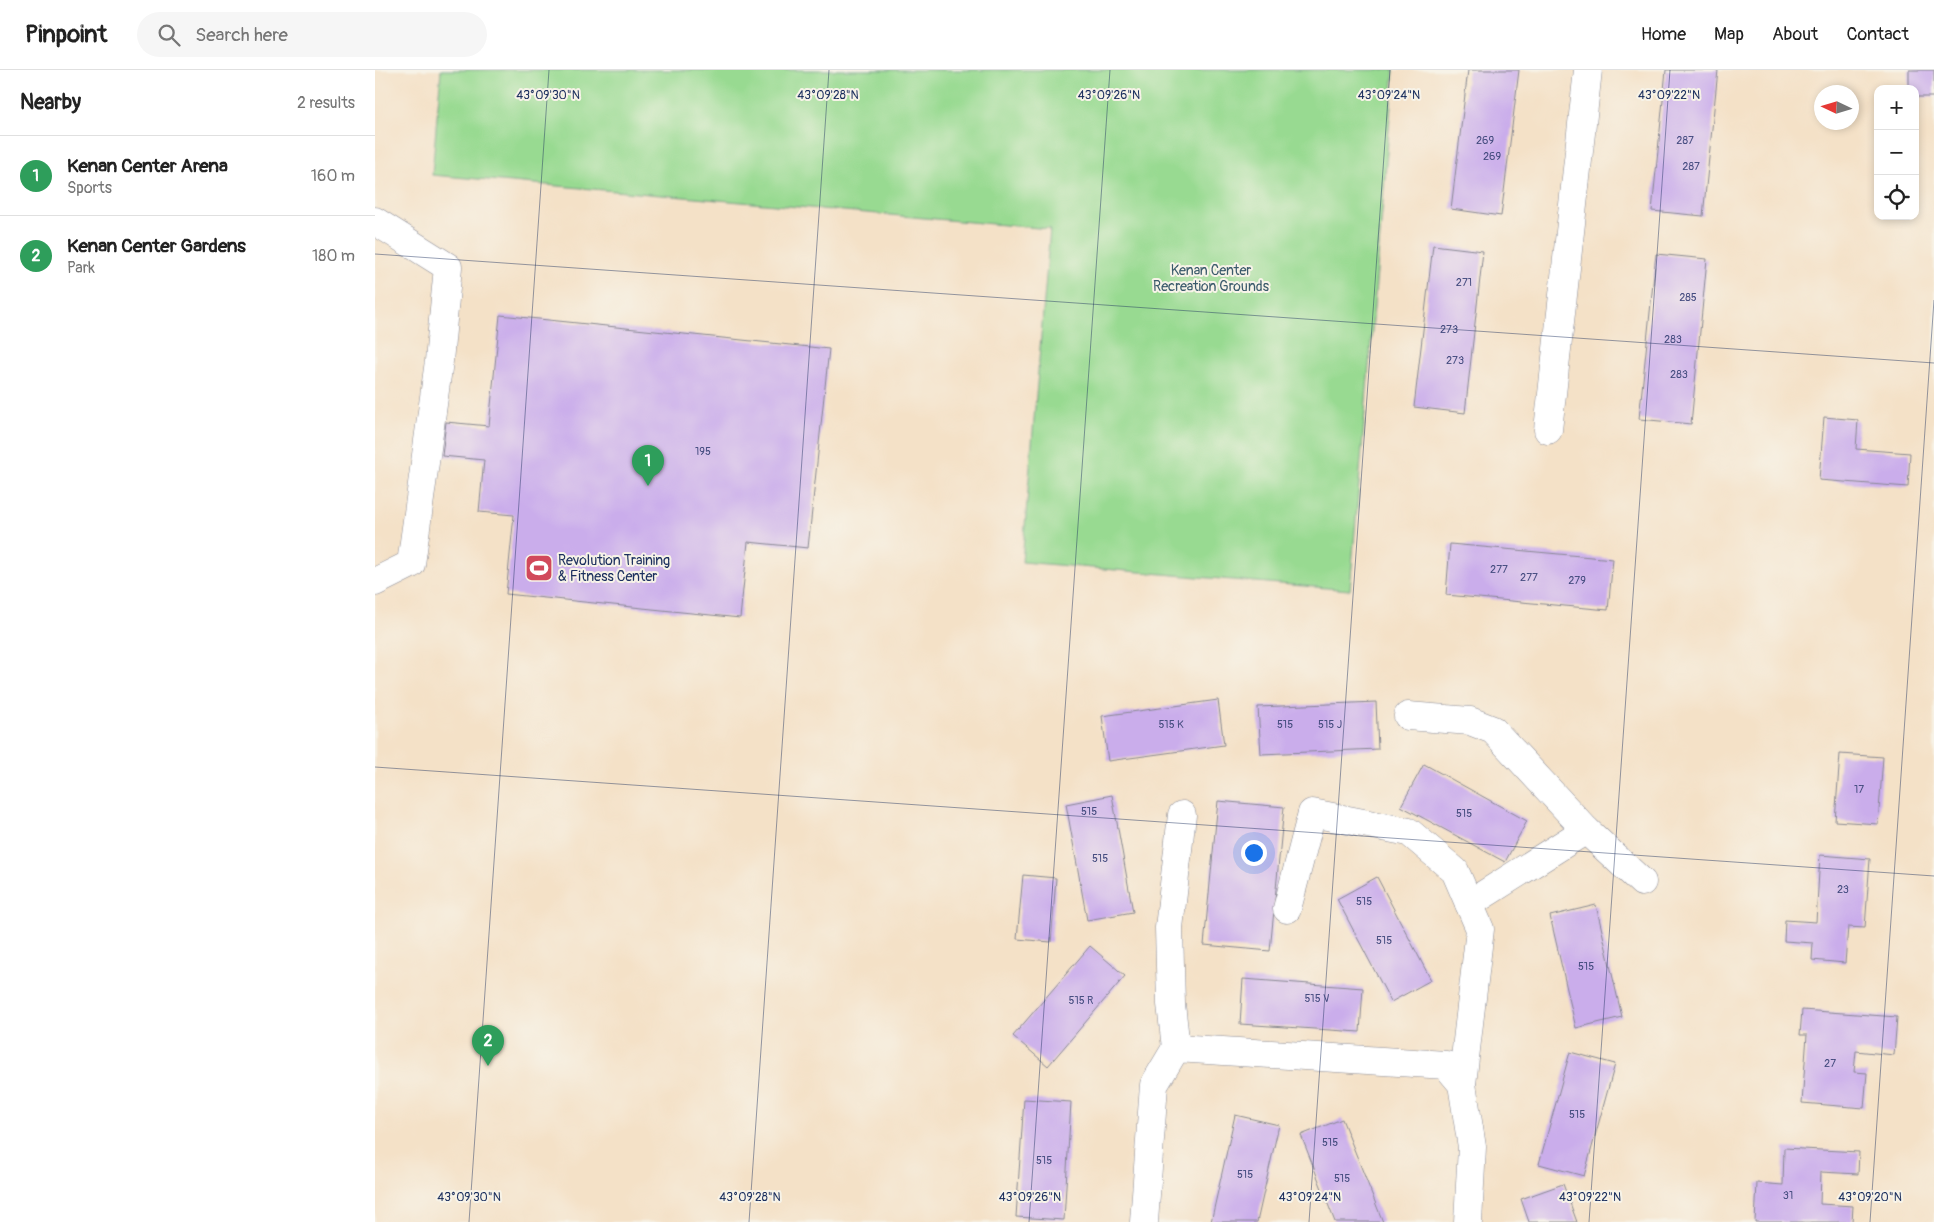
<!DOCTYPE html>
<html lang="en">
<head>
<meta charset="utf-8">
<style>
  :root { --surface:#fff; --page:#f6f6f6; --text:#222; --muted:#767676; --line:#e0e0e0; --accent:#d1495b }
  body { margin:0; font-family:Pangolin,sans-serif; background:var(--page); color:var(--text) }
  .controls { position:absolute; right:15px; top:15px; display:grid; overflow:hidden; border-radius:10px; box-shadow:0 2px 8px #0003 }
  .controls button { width:45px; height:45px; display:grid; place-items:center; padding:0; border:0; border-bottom:1px solid var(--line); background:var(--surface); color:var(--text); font:25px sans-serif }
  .compass { position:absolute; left:1439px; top:15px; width:45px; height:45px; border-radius:50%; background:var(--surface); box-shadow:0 2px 8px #0003; rotate:274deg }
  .you { position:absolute; left:878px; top:782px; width:18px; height:18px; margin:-12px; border:4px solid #fff; border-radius:50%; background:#1a73e8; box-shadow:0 0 0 8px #1a73e833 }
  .badge { display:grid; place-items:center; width:32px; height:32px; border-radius:50%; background:var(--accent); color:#fff; font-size:16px; font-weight:700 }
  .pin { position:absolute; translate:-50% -41px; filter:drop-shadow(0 1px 2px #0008) }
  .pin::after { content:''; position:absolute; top:26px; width:18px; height:15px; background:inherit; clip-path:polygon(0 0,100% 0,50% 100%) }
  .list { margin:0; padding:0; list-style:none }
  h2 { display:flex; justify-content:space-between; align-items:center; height:65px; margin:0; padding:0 20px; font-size:21px }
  h2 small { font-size:16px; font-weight:400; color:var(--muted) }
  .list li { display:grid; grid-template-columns:32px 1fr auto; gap:15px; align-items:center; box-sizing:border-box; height:80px; padding:0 20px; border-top:1px solid var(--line) }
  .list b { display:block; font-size:19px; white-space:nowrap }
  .list p { margin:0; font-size:16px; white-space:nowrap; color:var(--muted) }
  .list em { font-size:16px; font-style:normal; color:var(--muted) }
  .icon { flex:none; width:28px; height:28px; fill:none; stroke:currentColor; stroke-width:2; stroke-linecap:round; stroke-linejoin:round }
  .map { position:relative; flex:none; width:1559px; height:1152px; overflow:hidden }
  header { display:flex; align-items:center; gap:30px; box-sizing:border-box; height:70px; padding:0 25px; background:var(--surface); border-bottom:1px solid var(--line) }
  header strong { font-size:24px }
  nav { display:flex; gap:28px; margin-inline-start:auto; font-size:18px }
  .search { width:350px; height:45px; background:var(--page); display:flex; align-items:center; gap:12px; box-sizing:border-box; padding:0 18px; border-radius:28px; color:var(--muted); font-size:19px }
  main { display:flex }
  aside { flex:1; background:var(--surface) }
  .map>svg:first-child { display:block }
  .green { fill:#98da91; stroke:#5a8478 }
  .building { fill:#caadeb }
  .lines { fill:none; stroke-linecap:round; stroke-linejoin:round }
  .minor-casing { stroke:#888892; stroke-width:29 }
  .minor { stroke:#fff; stroke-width:28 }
  .ticks { fill:none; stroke:#1b2f5e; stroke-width:1; stroke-opacity:0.45 }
  .labels { text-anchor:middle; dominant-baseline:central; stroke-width:4; stroke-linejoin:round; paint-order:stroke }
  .number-label { font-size:11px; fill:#474e81 }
  .park-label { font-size:14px; fill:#3a5a6b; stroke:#f7f3e8 }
  .poi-label { font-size:14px; fill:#1b2f5e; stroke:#f7f3e8; text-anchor:start }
  .ticks-label { font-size:12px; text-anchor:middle; fill:#1b2f5e; stroke:#f7f3e8; stroke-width:4; stroke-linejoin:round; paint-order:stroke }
</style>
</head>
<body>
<header>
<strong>Pinpoint</strong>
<div class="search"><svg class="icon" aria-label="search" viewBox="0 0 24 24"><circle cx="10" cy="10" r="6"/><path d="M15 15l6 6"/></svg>Search here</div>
<nav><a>Home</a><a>Map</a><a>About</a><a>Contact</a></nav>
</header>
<main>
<aside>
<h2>Nearby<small>2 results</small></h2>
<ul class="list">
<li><span class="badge" style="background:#2e9e5b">1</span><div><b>Kenan Center Arena</b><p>Sports</p></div><em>160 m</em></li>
<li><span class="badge" style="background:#2e9e5b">2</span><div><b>Kenan Center Gardens</b><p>Park</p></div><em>180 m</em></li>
</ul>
</aside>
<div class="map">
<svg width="1559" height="1152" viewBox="0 0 1559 1152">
  <rect width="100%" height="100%" fill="#f7f3e8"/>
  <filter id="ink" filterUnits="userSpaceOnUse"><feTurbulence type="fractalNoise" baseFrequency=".02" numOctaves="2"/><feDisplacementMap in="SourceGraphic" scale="10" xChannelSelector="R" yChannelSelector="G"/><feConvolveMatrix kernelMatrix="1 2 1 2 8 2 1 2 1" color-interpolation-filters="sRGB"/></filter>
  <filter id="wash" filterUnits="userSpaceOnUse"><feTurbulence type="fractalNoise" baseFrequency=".0096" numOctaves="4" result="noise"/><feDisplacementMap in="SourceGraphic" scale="20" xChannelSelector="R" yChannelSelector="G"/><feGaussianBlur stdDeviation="1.12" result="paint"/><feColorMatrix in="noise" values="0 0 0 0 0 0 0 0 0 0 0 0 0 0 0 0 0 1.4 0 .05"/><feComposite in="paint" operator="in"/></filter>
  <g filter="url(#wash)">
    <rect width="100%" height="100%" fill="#f4e1c7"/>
    <polygon class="green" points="66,0 1019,0 975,520 647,492 675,159 57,105"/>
    <g id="blocks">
      <g class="building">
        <polygon points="1093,0 1144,0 1126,146 1076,139"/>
        <polygon points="1291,0 1343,0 1328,146 1277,141"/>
        <polygon points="1534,0 1559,0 1559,27 1540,27 1540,19 1534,19"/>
        <polygon points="1058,175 1108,181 1090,343 1039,337"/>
        <polygon points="1281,184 1332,189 1316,354 1264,349"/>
        <polygon points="125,245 454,279 433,478 373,472 365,548 131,524 139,445 104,442 109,390 67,386 71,352 114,356"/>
        <polygon points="1449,347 1483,350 1481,379 1535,383 1533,417 1444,410"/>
        <polygon points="1075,474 1238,489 1233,540 1071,525"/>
        <polygon points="843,630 849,675 733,691 727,646"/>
        <polygon points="1001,632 1003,679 886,684 883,637"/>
        <polygon points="1465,684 1508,687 1503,754 1460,751"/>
        <polygon points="1049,694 1152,751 1130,792 1026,736"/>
        <polygon points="737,725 758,842 712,850 691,734"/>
        <polygon points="843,731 909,737 895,881 829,875"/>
        <polygon points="1445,785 1495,789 1490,858 1473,857 1470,893 1437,890 1438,873 1409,871 1410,850 1441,852"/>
        <polygon points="648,805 681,808 676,872 642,869"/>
        <polygon points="1002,807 1056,910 1016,932 962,829"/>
        <polygon points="1221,835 1247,947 1201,958 1175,846"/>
        <polygon points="715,876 750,906 673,996 638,966"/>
        <polygon points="868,909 988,918 985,962 865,954"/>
        <polygon points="1427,940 1522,947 1519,985 1481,981 1479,1002 1492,1003 1489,1038 1427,1033 1432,965 1425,965"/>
        <polygon points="1195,982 1240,994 1209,1106 1164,1094"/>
        <polygon points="649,1029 696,1032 689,1150 641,1147"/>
        <polygon points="860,1045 904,1055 882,1152 836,1152"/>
        <polygon points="967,1049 1008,1152 960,1152 926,1065"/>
        <polygon points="1409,1078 1484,1082 1483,1104 1446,1102 1445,1134 1478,1136 1477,1152 1380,1152 1382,1113 1408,1115"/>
        <polygon points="1188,1114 1202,1152 1154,1152 1146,1129"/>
      </g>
    </g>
  </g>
  <g filter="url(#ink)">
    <use href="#blocks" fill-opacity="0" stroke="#888892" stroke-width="1"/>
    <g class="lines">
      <defs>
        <g id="minor">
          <polyline points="0,151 73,197 64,291 36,494 0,512"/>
          <polyline points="1173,360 1213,0"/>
          <polyline points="1033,646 1095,651 1118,660 1211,760"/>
          <polyline points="1094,834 1211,760 1267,812"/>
          <polyline points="912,839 937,743 1034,762 1080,801 1105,859 1087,1014"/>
          <polyline points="801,978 796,934 794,858 807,745"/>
          <polyline points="769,1152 779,1015 801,978 1071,995 1087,1014 1097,1077 1093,1152"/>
        </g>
      </defs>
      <use href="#minor" class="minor-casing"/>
      <use href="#minor" class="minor"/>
    </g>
  </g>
  <path class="ticks" d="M0 184 1559 293M0 697 1559 806M94 1152 174 0M374 1152 454 0M654 1152 735 0M934 1152 1015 0M1214 1152 1295 0M1495 1152 1559 230"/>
  <defs>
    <symbol id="stadium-square" viewBox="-11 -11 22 22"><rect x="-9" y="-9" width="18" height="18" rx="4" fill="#d1495b" stroke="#f7f3e8"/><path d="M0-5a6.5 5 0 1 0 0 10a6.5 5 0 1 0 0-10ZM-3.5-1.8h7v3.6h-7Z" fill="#fff"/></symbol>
  </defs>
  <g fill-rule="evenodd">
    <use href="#stadium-square" x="148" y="482" width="32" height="32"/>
  </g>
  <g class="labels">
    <g class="number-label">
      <text x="1110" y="70">269</text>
      <text x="1310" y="70">287</text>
      <text x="1117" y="86">269</text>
      <text x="1316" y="96">287</text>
      <text x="1089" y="212">271</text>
      <text x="1313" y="227">285</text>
      <text x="1074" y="259">273</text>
      <text x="1298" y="269">283</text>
      <text x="1080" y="290">273</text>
      <text x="1304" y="304">283</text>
      <text x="328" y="381">195</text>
      <text x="1124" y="499">277</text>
      <text x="1154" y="507">277</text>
      <text x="1202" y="510">279</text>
      <text x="796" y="654">515 K</text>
      <text x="910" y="654">515</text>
      <text x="955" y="654">515 J</text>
      <text x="1484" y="719">17</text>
      <text x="714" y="741">515</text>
      <text x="1089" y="743">515</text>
      <text x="725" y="788">515</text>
      <text x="1468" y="819">23</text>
      <text x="989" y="831">515</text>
      <text x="1009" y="870">515</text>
      <text x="1211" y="896">515</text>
      <text x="942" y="928">515 V</text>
      <text x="706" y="930">515 R</text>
      <text x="1455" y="993">27</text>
      <text x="1202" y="1044">515</text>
      <text x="955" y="1072">515</text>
      <text x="669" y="1090">515</text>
      <text x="870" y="1104">515</text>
      <text x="967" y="1108">515</text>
      <text x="1413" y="1125">31</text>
    </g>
    <g class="park-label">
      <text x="836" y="200">Kenan Center<tspan x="836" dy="16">Recreation Grounds</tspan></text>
    </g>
    <g class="poi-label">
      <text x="183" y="490">Revolution Training<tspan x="183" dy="16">&amp; Fitness Center</tspan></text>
    </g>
  </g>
  <g class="ticks-label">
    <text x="173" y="29">43°09'30"N</text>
    <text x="453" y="29">43°09'28"N</text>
    <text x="734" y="29">43°09'26"N</text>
    <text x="1014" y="29">43°09'24"N</text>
    <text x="1294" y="29">43°09'22"N</text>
    <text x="94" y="1131">43°09'30"N</text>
    <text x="375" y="1131">43°09'28"N</text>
    <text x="655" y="1131">43°09'26"N</text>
    <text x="935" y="1131">43°09'24"N</text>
    <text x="1215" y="1131">43°09'22"N</text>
    <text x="1495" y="1131">43°09'20"N</text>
  </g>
</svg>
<div class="controls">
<button>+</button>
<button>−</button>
<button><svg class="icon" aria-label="locate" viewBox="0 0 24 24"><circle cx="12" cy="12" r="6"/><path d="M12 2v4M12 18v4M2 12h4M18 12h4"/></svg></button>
</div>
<svg class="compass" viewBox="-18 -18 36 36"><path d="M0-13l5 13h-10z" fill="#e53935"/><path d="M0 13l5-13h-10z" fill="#767676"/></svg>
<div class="you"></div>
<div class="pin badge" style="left:273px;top:416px;background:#2e9e5b">1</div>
<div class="pin badge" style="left:113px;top:996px;background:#2e9e5b">2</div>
</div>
</main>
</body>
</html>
